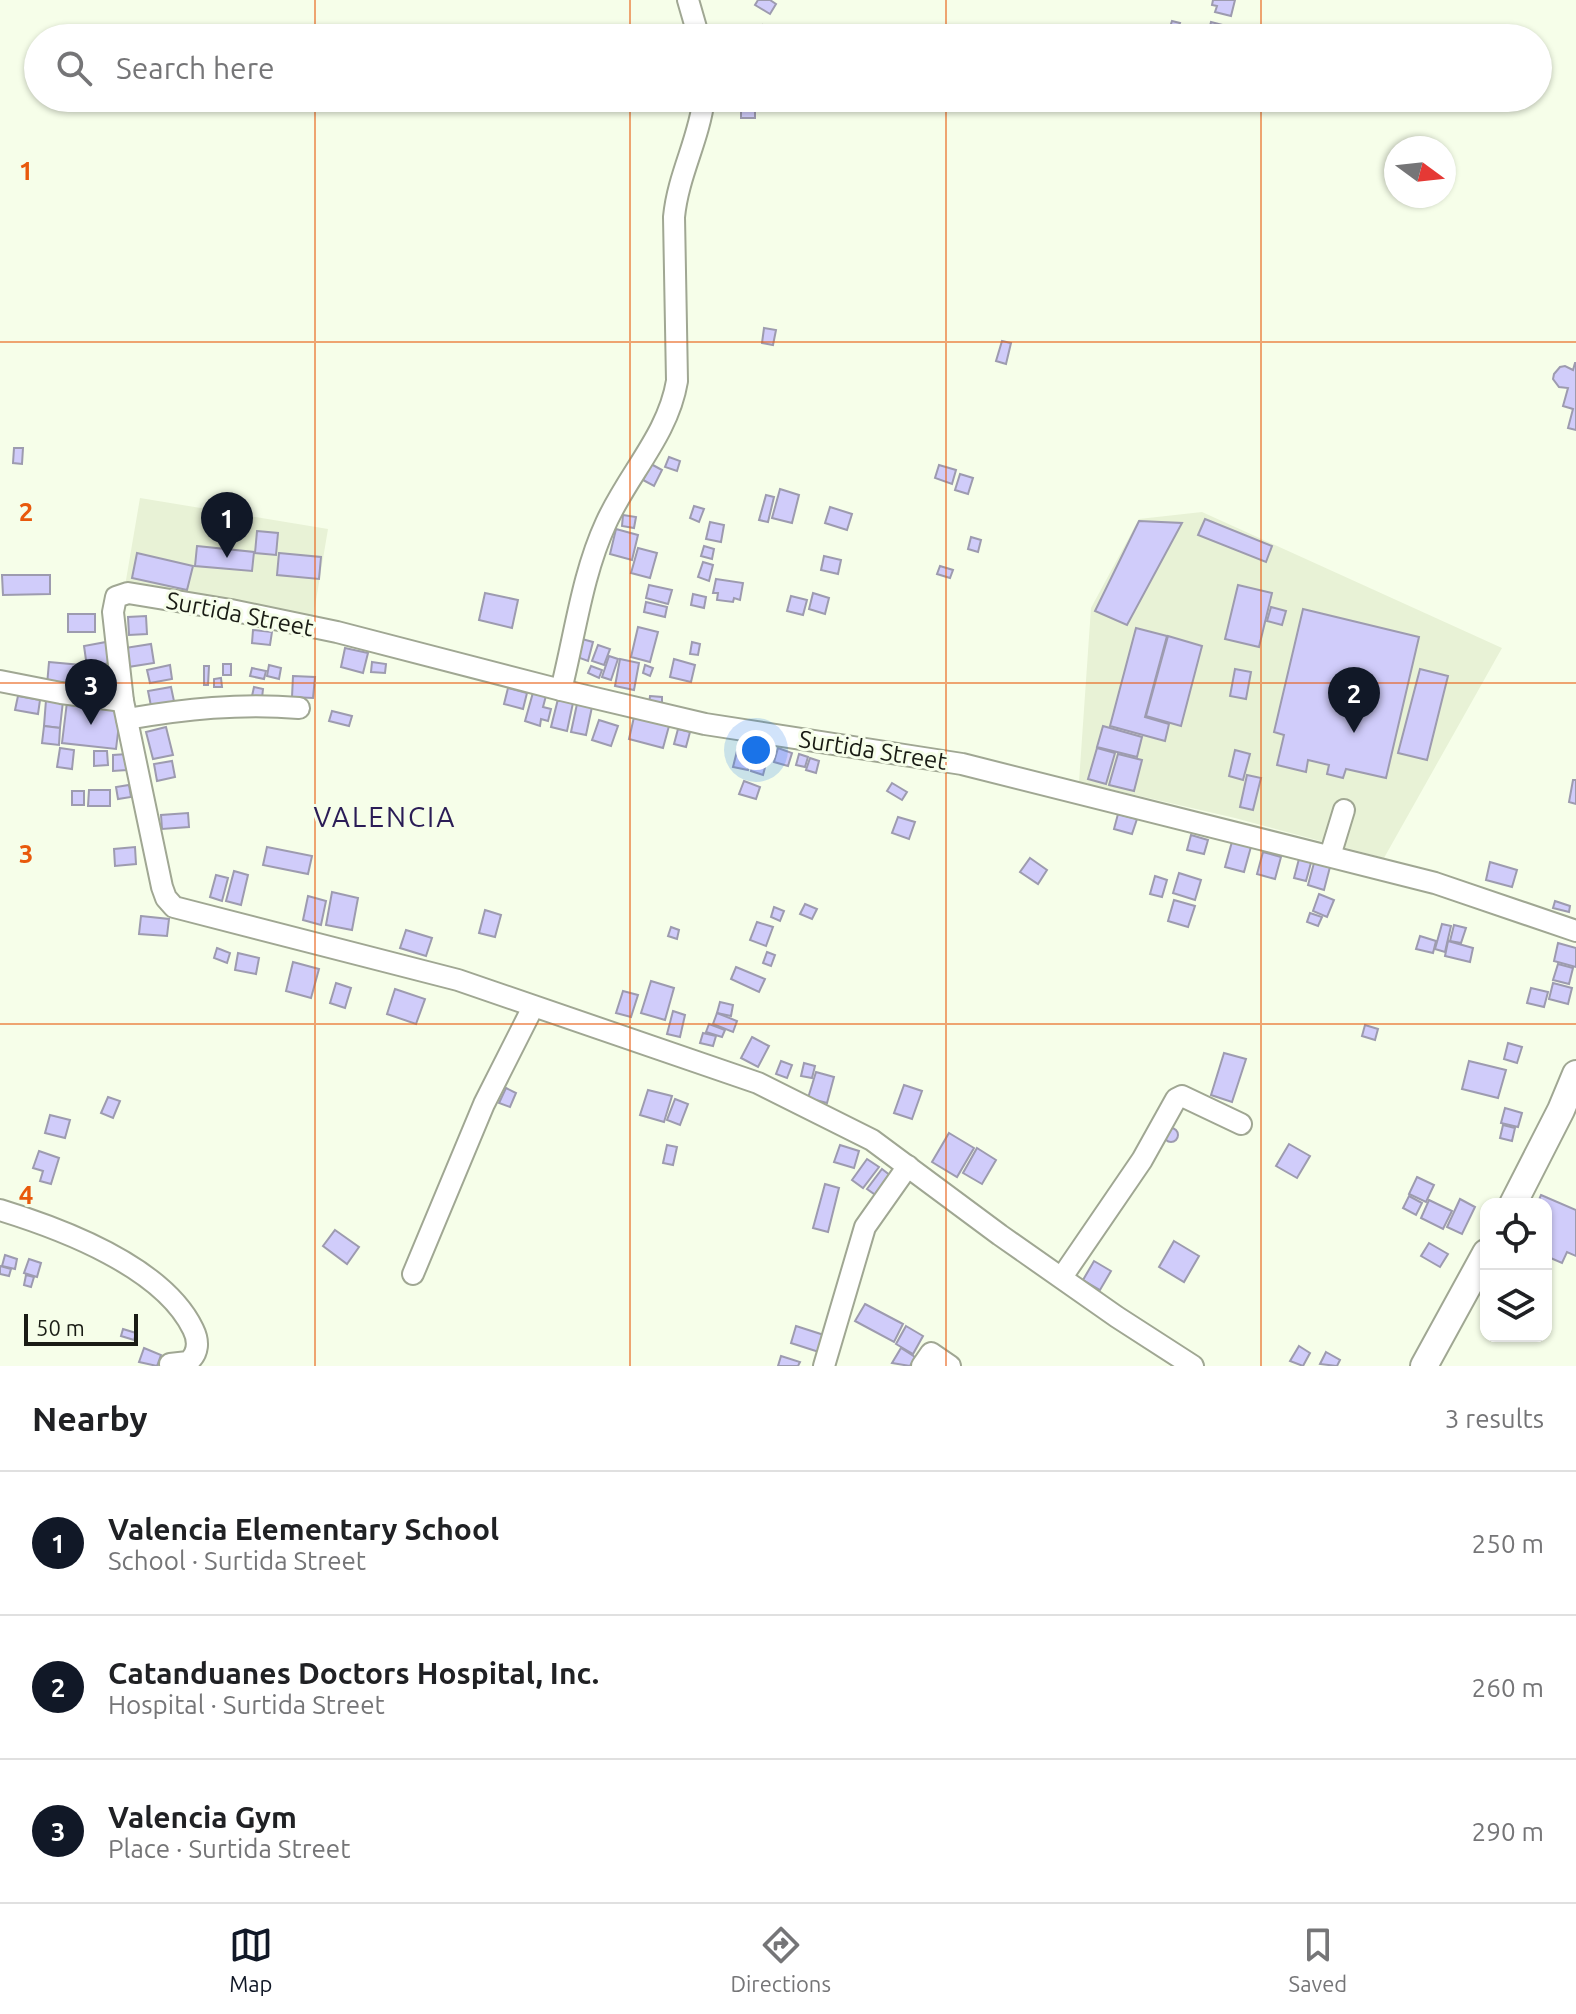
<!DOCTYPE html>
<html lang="en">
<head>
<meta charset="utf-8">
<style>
  :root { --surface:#fff; --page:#f2f2f2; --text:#202124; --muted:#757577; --line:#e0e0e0; --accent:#111827 }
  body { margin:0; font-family:Ubuntu,sans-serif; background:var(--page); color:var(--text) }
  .controls { position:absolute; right:24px; bottom:24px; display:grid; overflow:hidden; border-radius:16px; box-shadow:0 2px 6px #0004 }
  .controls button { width:72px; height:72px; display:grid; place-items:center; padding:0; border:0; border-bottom:2px solid var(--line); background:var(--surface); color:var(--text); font:40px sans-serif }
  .compass { position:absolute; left:1384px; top:136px; width:72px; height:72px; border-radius:50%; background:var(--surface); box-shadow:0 2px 6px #0004; rotate:105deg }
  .scale { position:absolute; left:24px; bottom:20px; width:114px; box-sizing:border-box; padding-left:8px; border:4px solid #1a1c15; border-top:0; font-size:22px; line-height:28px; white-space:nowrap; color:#1a1c15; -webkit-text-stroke:6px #f6fee9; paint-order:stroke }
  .you { position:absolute; left:756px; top:750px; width:28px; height:28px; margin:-20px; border:6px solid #fff; border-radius:50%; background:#1a73e8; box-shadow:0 0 0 12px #1a73e833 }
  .badge { display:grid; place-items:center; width:52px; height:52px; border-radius:50%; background:var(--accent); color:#fff; font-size:26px; font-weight:700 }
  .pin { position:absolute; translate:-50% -66px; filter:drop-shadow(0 2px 4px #0008) }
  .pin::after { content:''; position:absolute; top:42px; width:28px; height:24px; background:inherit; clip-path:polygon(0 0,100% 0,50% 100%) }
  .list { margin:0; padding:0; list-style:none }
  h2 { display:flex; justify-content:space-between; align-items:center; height:104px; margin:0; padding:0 32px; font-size:34px }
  h2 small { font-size:26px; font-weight:400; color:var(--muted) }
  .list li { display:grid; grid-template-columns:52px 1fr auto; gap:24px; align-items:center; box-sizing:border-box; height:144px; padding:0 32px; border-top:2px solid var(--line) }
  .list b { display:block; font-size:30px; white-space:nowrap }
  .list p { margin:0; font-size:26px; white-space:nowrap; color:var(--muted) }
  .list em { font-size:26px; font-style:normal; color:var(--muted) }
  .icon { flex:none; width:44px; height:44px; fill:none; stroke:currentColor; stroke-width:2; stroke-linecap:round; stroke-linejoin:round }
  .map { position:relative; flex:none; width:1576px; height:1366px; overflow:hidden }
  .search { position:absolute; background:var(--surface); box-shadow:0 2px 6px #0004; left:24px; right:24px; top:24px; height:88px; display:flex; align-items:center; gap:20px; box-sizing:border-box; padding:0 28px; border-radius:44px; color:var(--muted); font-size:30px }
  .sheet { height:536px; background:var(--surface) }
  nav { display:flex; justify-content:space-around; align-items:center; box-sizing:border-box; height:112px; border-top:2px solid var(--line); background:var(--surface); font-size:22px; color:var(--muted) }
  nav a { display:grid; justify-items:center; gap:4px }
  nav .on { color:var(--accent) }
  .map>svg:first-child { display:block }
  .built { fill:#e8f2d6 }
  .building { fill:#d0ccfa; stroke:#9d9baf; stroke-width:2 }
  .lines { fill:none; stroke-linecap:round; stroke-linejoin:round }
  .minor-casing { stroke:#a0a793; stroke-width:24 }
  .major-casing { stroke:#a0a793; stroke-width:30 }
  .minor { stroke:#fff; stroke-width:20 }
  .major { stroke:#fff; stroke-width:26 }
  .grid { fill:none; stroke:#e8590c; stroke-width:2; stroke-opacity:0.55 }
  .labels { text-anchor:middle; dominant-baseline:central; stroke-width:6; stroke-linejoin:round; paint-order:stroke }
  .street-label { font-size:24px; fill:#1a1c15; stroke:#f6fee9 }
  .quarter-label { font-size:28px; letter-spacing:2px; fill:#2a1c56; stroke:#f6fee9 }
  .grid-label { font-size:26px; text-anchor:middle; font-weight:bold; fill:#e8590c; stroke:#f6fee9; stroke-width:6; stroke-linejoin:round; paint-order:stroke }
</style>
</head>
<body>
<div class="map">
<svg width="1576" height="1366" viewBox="0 0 1576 1366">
  <rect width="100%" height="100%" fill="#f6fee9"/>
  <g class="built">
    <polygon points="140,498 328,529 313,618 125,586"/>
    <polygon points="1202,512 1502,648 1384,858 1235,818 1079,782 1091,608 1139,519"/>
  </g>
  <g class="building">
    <polygon points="758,0 770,0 776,4 770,14 755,5"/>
    <polygon points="1213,0 1235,0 1231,16 1215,12 1217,6 1212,5"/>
    <polygon points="1172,21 1180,23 1177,32 1169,30"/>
    <polygon points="1211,22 1234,28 1231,38 1207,38"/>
    <polygon points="763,25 793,34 792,38 759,38"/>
    <polygon points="873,30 886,32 885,38 872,38"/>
    <polygon points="755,103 755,118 741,118 741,104"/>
    <polygon points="764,328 776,330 773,345 762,343"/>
    <polygon points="1002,341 1011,343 1006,364 996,361"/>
    <polygon points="1575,363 1576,363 1576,430 1568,428 1573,409 1563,406 1568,388 1559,387 1553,379 1554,374 1560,367 1565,366 1573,370"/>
    <polygon points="14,448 23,448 22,464 13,463"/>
    <polygon points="669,457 680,461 677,471 665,467"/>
    <polygon points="651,464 662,470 654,486 643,480"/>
    <polygon points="939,465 956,470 952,484 935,478"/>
    <polygon points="960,474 973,478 968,494 955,490"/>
    <polygon points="780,489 799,495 792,523 772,518"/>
    <polygon points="766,495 774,497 768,522 759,520"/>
    <polygon points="694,506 704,509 699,522 690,518"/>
    <polygon points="830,507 852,514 847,530 825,523"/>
    <polygon points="623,515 636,517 634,528 622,526"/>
    <polygon points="1205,519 1272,546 1266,562 1198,535"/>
    <polygon points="1139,521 1182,523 1127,625 1095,611"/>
    <polygon points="710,522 724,525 721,542 706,539"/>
    <polygon points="616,529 638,535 632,560 610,554"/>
    <polygon points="257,531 278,533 276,555 255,553"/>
    <polygon points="971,537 981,540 978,552 968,549"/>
    <polygon points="197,546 254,552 252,571 195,566"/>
    <polygon points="704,546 714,549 712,559 701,556"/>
    <polygon points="638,548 657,553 650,578 631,573"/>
    <polygon points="137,553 193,566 187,590 132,578"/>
    <polygon points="279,553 321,557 319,579 277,575"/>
    <polygon points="824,556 841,560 838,574 821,570"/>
    <polygon points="703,562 713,565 709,581 698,577"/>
    <polygon points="940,566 953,570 950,578 937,574"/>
    <polygon points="2,575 50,575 50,594 3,595"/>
    <polygon points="716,579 743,583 740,600 734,598 733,602 717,600 718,593 713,593"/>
    <polygon points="649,585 672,590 668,604 646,598"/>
    <polygon points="1238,585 1272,593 1259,647 1225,639"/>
    <polygon points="485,593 518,600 512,628 479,620"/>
    <polygon points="813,593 829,598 825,614 809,609"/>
    <polygon points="693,594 706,597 704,608 691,605"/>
    <polygon points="791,596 807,600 803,615 787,611"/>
    <polygon points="646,602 667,607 665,617 644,612"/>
    <polygon points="1271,607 1286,611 1282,625 1267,621"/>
    <polygon points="1303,609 1419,637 1386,778 1346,769 1343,778 1327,774 1329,765 1308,760 1306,772 1277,765 1284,735 1274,732"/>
    <rect x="68" y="614" width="27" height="18"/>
    <polygon points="146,616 147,634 129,635 128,617"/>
    <polygon points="638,627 658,632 650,662 631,657"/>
    <polygon points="1136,628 1167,636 1145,717 1169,724 1165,741 1110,726"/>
    <polygon points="253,630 272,632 270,645 252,643"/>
    <polygon points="1168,636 1202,646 1181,726 1146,716"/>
    <polygon points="582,639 593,642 588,661 577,657"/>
    <polygon points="106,642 110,663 87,667 84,646"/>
    <polygon points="692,642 700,644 698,655 690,654"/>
    <polygon points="151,644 154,663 128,667 125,648"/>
    <polygon points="598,645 610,649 604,665 592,661"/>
    <polygon points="345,648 368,653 363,673 341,667"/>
    <polygon points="609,656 618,659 611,680 602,677"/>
    <polygon points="620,659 639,663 634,690 615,686"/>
    <polygon points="674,659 695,665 691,682 670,677"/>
    <polygon points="49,662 81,665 79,688 47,685"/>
    <polygon points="372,662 386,664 385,673 371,672"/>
    <rect x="223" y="664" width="8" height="11"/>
    <polygon points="170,665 172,679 150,683 147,670"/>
    <polygon points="269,665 281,668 279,679 267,676"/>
    <polygon points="645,665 653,668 650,676 643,673"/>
    <polygon points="204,666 209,666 208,685 204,685"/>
    <polygon points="591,666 602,670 599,678 588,673"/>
    <polygon points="252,668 266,671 264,679 250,676"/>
    <polygon points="1235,669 1251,672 1246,699 1230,696"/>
    <polygon points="1420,669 1448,676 1427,760 1398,753"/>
    <polygon points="293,676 315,677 313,698 292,697"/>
    <polygon points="221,678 222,687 214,687 214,679"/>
    <polygon points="171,687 175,706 152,711 148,691"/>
    <polygon points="254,687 263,689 262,698 252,696"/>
    <polygon points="508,688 527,693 523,709 504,704"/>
    <polygon points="534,689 547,692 543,707 551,709 548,721 541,719 540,726 525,721"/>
    <polygon points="18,696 40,700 38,714 15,710"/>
    <polygon points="650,696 662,697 662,705 649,704"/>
    <polygon points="558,699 573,703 567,731 551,727"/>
    <polygon points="46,700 63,701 60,728 44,726"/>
    <polygon points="67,702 121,708 116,749 62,743"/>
    <polygon points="577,704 592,707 586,735 571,732"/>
    <polygon points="332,711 352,716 349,726 329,721"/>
    <polygon points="634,717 669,726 663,748 629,739"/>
    <polygon points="599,720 618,726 611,746 592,740"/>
    <polygon points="44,726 60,728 59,745 42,743"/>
    <polygon points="1103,726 1142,737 1137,757 1097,747"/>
    <polygon points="166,727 173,755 153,759 146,732"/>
    <polygon points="678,729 690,732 686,747 674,744"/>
    <polygon points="763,740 772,743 769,753 760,751"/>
    <polygon points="738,747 753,751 748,770 733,767"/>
    <polygon points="60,748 74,750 72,769 57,767"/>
    <polygon points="778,748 792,753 788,766 774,762"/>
    <polygon points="1097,748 1115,753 1106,784 1088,779"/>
    <polygon points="1235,750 1250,754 1243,780 1229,776"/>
    <polygon points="94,751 107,751 108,765 94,766"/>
    <polygon points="127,754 127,770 113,771 113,755"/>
    <polygon points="799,754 808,757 805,767 796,765"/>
    <polygon points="1118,754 1142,760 1134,791 1109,785"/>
    <polygon points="755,757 767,760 763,775 751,771"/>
    <polygon points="810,758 819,761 816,773 806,770"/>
    <polygon points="172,761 175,777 157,781 154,764"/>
    <polygon points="1247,775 1261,778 1253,810 1240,807"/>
    <polygon points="1573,780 1576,780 1576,804 1569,802"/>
    <polygon points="744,781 760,787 756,799 739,794"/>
    <polygon points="892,783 907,792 902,800 887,791"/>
    <polygon points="129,785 131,797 118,799 116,787"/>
    <polygon points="89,790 110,790 110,806 88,806"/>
    <rect x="72" y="791" width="12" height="14"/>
    <polygon points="188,813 189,827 162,829 161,815"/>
    <polygon points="1118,814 1137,819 1132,834 1114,829"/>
    <polygon points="898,817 915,822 909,839 892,833"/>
    <polygon points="1191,835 1208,840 1204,854 1187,850"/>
    <polygon points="1233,838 1252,843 1244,872 1225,867"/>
    <polygon points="135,847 136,864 115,866 114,849"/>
    <polygon points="267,847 312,856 308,874 263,865"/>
    <polygon points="1263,852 1281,857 1275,879 1257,874"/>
    <polygon points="1300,855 1312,859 1306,881 1294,878"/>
    <polygon points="1030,858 1047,870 1038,884 1020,872"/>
    <polygon points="1490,862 1517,870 1512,887 1486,880"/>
    <polygon points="1314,863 1330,867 1324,890 1308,885"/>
    <polygon points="234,871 248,875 241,905 226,901"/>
    <polygon points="1179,873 1201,880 1195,900 1173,893"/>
    <polygon points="216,875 228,878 222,901 210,897"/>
    <polygon points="1155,876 1167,880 1162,897 1150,894"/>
    <polygon points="332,892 358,898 352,930 326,925"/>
    <polygon points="1319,894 1334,900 1327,917 1313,911"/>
    <polygon points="308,896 326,901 321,925 303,920"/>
    <polygon points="1174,900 1195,906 1188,927 1168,921"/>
    <polygon points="1555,901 1570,906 1569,912 1553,908"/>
    <polygon points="805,904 817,909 812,919 800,914"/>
    <polygon points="774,907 784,911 780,921 771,917"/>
    <polygon points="485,910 501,915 495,937 479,933"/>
    <polygon points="1310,913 1322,917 1318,926 1307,922"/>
    <polygon points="141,916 169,919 167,936 139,934"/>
    <polygon points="757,922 773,927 766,946 750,940"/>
    <polygon points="1442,924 1451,926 1445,952 1435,949"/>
    <polygon points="1454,925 1466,928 1461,943 1450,941"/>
    <polygon points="671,927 679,930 677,939 668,936"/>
    <polygon points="406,930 432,938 426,956 400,948"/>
    <polygon points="1420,936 1436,941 1433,953 1416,949"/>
    <polygon points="1448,941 1473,948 1470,962 1445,956"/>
    <polygon points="1558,943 1576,948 1576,967 1554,961"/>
    <polygon points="217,948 230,953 227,963 214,958"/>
    <polygon points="767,952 775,955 771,966 763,963"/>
    <polygon points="238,953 259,958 256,974 235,970"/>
    <polygon points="293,962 319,969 311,998 286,991"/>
    <polygon points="1558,964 1573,968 1569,984 1553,980"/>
    <polygon points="736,967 765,979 759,992 731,979"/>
    <polygon points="651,981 674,988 665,1020 641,1013"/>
    <polygon points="336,983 351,988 345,1008 330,1003"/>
    <polygon points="1553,983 1572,988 1568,1004 1549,999"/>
    <polygon points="1531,988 1548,992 1544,1007 1527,1003"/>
    <polygon points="395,989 425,999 416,1024 387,1014"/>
    <polygon points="623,991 638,995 631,1017 616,1013"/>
    <polygon points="720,1002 733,1005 731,1016 717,1013"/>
    <polygon points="673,1011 685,1015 680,1037 667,1034"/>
    <polygon points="717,1013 737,1021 733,1032 713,1024"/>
    <polygon points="709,1024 725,1030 722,1037 706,1032"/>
    <polygon points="1365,1025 1378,1029 1375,1040 1362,1036"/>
    <polygon points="703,1033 716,1036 713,1046 700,1043"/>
    <polygon points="752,1037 769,1046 758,1067 741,1058"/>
    <polygon points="1508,1043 1522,1047 1517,1063 1504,1059"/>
    <polygon points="1224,1053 1246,1059 1232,1102 1211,1095"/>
    <polygon points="781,1061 792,1065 787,1078 776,1074"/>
    <polygon points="1469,1061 1506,1070 1498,1098 1462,1089"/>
    <polygon points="804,1063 815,1066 812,1078 801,1076"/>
    <polygon points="816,1072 834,1077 827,1103 808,1098"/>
    <polygon points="904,1085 922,1091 912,1119 894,1113"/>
    <polygon points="506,1088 516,1093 510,1107 499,1103"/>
    <polygon points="648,1090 672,1096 664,1122 640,1115"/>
    <polygon points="108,1097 120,1101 113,1118 101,1113"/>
    <polygon points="675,1099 688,1104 680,1125 667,1120"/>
    <polygon points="1505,1108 1522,1113 1518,1127 1501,1123"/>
    <polygon points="50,1115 70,1120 65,1138 45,1133"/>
    <polygon points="1503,1125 1515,1128 1512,1141 1500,1138"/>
    <circle cx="1171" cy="1135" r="7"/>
    <polygon points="949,1133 974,1148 957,1177 932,1162"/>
    <polygon points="1289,1144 1310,1156 1297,1178 1276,1166"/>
    <polygon points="667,1145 677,1147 673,1165 663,1163"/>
    <polygon points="840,1145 859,1151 854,1168 834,1162"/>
    <polygon points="977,1148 996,1160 982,1184 963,1173"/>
    <polygon points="39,1151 59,1158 51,1184 40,1181 43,1171 33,1168"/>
    <polygon points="867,1159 879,1167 863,1188 852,1180"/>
    <polygon points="882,1169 891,1176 877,1196 867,1189"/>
    <polygon points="1417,1177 1434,1185 1426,1202 1409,1194"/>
    <polygon points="825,1184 839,1188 828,1232 813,1228"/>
    <polygon points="1541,1195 1576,1210 1576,1256 1567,1252 1562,1263 1546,1256 1546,1204 1537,1204"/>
    <polygon points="1409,1196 1422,1203 1416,1215 1403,1208"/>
    <polygon points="1460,1199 1475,1207 1462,1234 1447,1227"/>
    <polygon points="1429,1200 1452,1211 1443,1229 1421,1218"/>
    <polygon points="335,1230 359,1247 347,1264 323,1246"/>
    <polygon points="1174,1241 1199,1256 1184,1282 1159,1267"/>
    <polygon points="1429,1243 1448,1254 1440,1267 1421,1256"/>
    <polygon points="5,1255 17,1259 15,1269 2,1266"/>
    <polygon points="29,1259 41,1263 37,1277 24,1273"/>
    <polygon points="1094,1261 1111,1271 1100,1290 1083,1280"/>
    <polygon points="0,1266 11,1269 9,1276 0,1274"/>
    <polygon points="26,1275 34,1277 31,1287 24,1285"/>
    <polygon points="865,1304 903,1324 894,1342 855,1321"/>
    <polygon points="796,1326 827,1336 822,1353 791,1343"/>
    <polygon points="906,1326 923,1336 913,1354 896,1344"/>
    <polygon points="123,1329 136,1333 134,1340 121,1336"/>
    <polygon points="1299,1346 1310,1353 1303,1366 1290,1361"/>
    <polygon points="144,1348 161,1355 157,1366 139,1362"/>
    <polygon points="901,1348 915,1357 910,1366 892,1363"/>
    <polygon points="1326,1352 1340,1360 1337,1366 1320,1364"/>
    <polygon points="781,1356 800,1362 798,1366 778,1366"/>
  </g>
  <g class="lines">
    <defs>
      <g id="minor">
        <polyline points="688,0 699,38"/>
        <polyline points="0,681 61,693 123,701"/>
        <path d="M561 690C575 635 582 575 606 523 628 474 668 435 677 381L674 217C678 175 699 140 704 98"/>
        <path d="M127 719C185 709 240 703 299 708"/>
        <polyline points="1330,856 1344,810"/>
        <path d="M0 1210C62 1229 163 1267 193 1329 199 1341 199 1353 188 1362L170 1364"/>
        <polyline points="413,1274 484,1104 533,1007"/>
        <polyline points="1062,1277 1142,1160 1176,1099 1182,1096 1241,1124"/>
        <polyline points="824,1366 865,1227 908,1166"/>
        <polyline points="922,1366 931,1353 950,1366"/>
        <polyline points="1193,1366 1117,1317 1000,1235 872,1140 758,1083 458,980 174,907 166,898 162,887 123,701 113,612 116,597 128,593 231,610 337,632 561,690 705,724 962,764 1435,883 1576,931"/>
      </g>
      <g id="major">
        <polyline points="1513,1204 1561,1110 1576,1074"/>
        <polyline points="1424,1366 1486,1253"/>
      </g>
    </defs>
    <use href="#minor" class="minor-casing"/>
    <use href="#major" class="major-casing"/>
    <use href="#minor" class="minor"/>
    <use href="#major" class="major"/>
  </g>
  <path class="grid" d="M315 0V38M630 0V38M946 0V38M1261 0V38M315 98V1366M630 98V1366M946 98V1366M1261 98V1366M0 342H1576M0 683H1576M0 1024H1576"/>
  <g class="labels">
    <g class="street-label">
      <text transform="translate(240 614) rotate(11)">Surtida Street</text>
      <text transform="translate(873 750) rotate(9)">Surtida Street</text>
    </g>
    <g class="quarter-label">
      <text x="385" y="816">VALENCIA</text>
    </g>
  </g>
  <g class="grid-label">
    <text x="26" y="180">1</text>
    <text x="26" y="521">2</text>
    <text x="26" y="863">3</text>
    <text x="26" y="1204">4</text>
  </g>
</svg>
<div class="controls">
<button><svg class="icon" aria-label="locate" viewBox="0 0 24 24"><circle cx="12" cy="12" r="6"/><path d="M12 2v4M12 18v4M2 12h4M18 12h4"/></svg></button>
<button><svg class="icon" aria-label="layers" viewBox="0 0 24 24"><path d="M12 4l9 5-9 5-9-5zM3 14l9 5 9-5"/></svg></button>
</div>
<svg class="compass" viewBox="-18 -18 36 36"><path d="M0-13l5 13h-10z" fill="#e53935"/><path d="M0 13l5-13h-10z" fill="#757577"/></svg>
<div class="scale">50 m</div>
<div class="you"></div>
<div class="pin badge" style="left:227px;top:558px">1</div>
<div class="pin badge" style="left:1354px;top:733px">2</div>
<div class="pin badge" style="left:91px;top:725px">3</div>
<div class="search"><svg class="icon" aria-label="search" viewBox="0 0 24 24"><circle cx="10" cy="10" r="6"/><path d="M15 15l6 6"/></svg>Search here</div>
</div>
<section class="sheet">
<h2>Nearby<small>3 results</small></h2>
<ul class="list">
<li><span class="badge">1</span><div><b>Valencia Elementary School</b><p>School · Surtida Street</p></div><em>250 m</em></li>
<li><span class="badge">2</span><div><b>Catanduanes Doctors Hospital, Inc.</b><p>Hospital · Surtida Street</p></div><em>260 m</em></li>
<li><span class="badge">3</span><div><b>Valencia Gym</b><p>Place · Surtida Street</p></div><em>290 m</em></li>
</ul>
</section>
<nav>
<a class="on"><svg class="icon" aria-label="map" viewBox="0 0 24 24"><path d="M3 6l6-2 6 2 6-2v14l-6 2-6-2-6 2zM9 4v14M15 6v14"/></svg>Map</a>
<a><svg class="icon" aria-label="directions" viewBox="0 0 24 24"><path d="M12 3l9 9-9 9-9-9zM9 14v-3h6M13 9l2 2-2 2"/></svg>Directions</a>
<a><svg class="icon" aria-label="saved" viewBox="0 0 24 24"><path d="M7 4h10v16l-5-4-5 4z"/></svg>Saved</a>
</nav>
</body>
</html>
